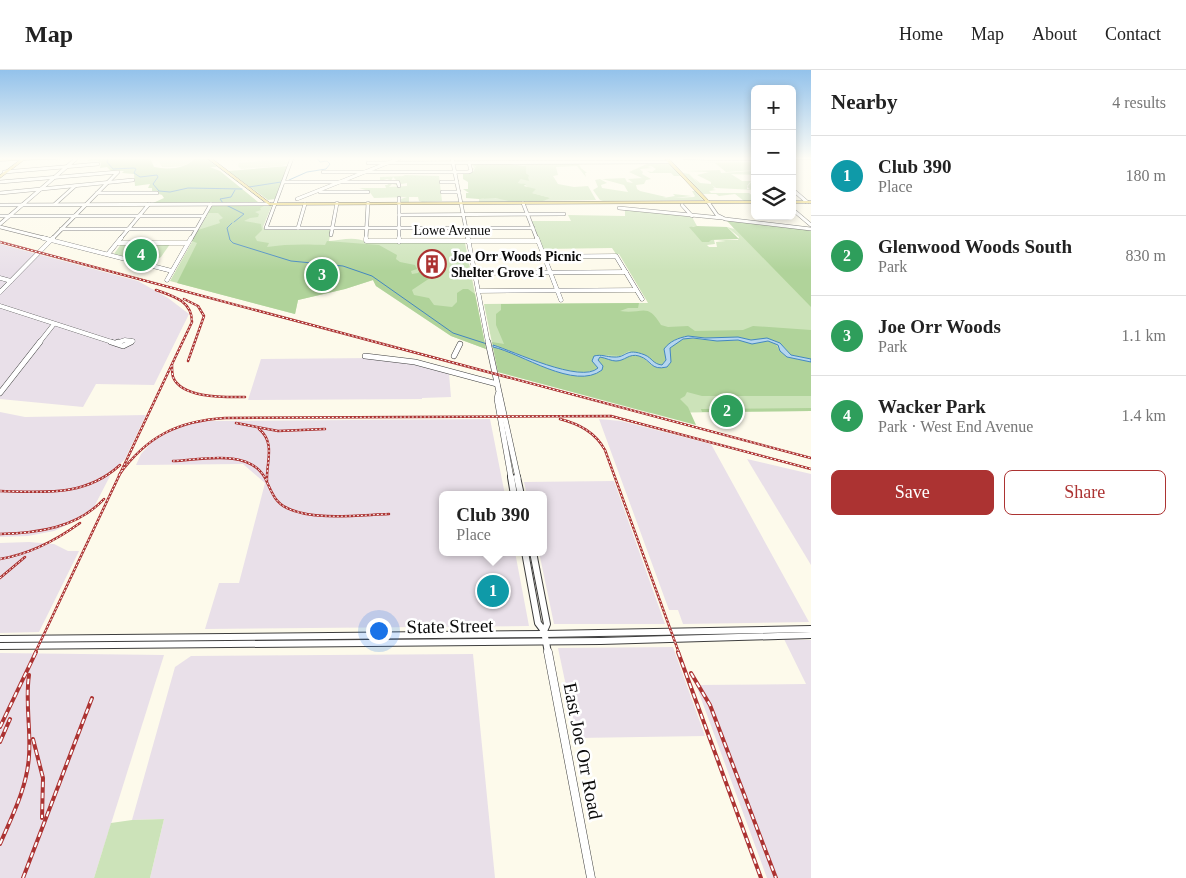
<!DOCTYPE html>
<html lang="en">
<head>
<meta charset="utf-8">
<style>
  :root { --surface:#fff; --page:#f6f6f6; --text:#222; --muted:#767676; --line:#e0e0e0; --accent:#ac3332 }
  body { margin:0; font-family:"Times New Roman",serif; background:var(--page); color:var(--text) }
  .controls { position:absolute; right:15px; top:15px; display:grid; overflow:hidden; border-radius:8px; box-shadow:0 2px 8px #0003 }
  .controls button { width:45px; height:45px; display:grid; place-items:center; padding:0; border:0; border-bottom:1px solid var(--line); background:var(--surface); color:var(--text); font:25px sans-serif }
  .you { position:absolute; left:378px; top:560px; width:18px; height:18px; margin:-12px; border:4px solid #fff; border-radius:50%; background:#1a73e8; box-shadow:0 0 0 8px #1a73e833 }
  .badge { display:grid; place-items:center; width:32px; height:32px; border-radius:50%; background:var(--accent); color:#fff; font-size:16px; font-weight:700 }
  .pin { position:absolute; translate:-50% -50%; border:2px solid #fff; box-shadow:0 1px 5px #0006 }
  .popup { position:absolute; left:439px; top:421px; width:108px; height:65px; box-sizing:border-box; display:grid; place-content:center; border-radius:8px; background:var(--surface); filter:drop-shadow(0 1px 4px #0005); font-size:16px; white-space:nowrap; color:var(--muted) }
  .popup b { font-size:19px; color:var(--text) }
  .popup::after { content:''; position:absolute; left:50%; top:100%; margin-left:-10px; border:10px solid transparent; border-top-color:var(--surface) }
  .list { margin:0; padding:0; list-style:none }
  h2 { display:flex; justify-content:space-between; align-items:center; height:65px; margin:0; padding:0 20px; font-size:21px }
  h2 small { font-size:16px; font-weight:400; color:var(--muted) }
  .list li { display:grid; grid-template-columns:32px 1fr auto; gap:15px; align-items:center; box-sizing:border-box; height:80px; padding:0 20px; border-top:1px solid var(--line) }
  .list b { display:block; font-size:19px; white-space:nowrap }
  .list p { margin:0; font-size:16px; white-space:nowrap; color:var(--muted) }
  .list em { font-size:16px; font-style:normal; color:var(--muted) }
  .actions { display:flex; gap:10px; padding:15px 20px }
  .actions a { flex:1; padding:11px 0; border:1px solid var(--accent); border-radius:8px; text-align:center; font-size:18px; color:var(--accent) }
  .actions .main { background:var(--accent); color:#fff }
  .icon { flex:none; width:28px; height:28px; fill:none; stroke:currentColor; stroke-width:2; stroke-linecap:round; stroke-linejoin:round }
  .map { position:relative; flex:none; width:811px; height:808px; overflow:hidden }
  header { display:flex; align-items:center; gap:30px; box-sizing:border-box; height:70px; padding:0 25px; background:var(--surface); border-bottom:1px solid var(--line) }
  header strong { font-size:24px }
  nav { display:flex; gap:28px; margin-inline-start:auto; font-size:18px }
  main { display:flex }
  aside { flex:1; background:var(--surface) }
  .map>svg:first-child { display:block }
  .industrial { fill:#e9e0e9 }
  .green { fill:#cce3b9 }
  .forest { fill:#b0d39a }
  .pitch { fill:#deecc9 }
  .water { fill:#b5d6ef; stroke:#4387bf }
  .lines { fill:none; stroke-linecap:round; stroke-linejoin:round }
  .stream { stroke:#4387bf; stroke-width:1 }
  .minor-far4-casing { stroke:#3e3e3e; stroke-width:4 }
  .minor-far3-casing { stroke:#3e3e3e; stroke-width:4.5 }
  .minor-far2-casing { stroke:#3e3e3e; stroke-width:6 }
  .minor-far1-casing { stroke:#3e3e3e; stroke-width:8 }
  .minor-casing { stroke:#3e3e3e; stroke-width:9 }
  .major-casing { stroke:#1c1c1c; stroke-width:1 }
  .minor-far4 { stroke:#fff; stroke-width:3 }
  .minor-far3 { stroke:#fff; stroke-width:4 }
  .minor-far2 { stroke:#fff; stroke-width:5 }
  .minor-far1 { stroke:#fff; stroke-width:6 }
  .minor { stroke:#fff; stroke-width:8 }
  .major { fill:#ebd36d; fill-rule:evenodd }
  .rail-far1-casing { stroke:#ac3332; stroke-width:2.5 }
  .rail-casing { stroke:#ac3332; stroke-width:4 }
  .rail-far1 { stroke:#fff; stroke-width:1; stroke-dasharray:2; stroke-linecap:butt }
  .rail { stroke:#fff; stroke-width:2; stroke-dasharray:5.5; stroke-linecap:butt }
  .labels { text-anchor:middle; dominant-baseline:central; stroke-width:5; stroke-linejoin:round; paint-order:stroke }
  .far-street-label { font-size:14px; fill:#0b0b0b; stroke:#fff }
  .far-poi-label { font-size:14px; font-weight:bold; fill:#0b0b0b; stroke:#fff; text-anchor:start }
  .near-street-label { font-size:19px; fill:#0b0b0b; stroke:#fff }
</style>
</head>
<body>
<header>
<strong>Map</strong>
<nav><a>Home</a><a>Map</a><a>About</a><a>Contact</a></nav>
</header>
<main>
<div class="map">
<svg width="811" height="808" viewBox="0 0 811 808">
  <rect width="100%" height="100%" fill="#fdfaeb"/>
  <g class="industrial">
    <polygon points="0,174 138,211 168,228 189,244 154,315 96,314 83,337 0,329"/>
    <polygon points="371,288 414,294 449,304 451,327 422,328 422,329 248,330 261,289"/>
    <polygon points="0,342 25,347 146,345 125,389 116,398 106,404 110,406 94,437 69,454 54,461 28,466 0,467"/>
    <polygon points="490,349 505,425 443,425 443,482 515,482 529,556 205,559 219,513 239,513 265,413 243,394 136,395 141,384 153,371 177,357 204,351"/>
    <polygon points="599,349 621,351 711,374 809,552 683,554 678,540 669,540"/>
    <polygon points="747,389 811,404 811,495"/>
    <polygon points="614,411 665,554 554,554 539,482 543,482 543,425 527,425 524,412"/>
    <polygon points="29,472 54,474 68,481 79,481 39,562 0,563 0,473"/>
    <polygon points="784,569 811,570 811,808 767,808 696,615 806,614"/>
    <polygon points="673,577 705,666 577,668 558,578"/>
    <polygon points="0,583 164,585 94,808 0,808"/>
    <polygon points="473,584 495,808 150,808 164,749 132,750 175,597 191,586"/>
  </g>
  <g class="green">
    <polygon points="755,92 755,100 726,102 715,93 702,93"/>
    <path d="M471 93 579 94 581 98 587 103H585L586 107 577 96 556 97 558 105 553 106 558 114 574 117 588 116 596 130 479 132V129H484L483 127C506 128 529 136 551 128L532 123C530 118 524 113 518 113L521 109 530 106 526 103V96L516 94 476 96 472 102H471L472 98H474Z"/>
    <polygon points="649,93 670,93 681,106 674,106 671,103 650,103 647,101 652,102 656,99 651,96 647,97 652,98 640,99 643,102 642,104 651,109 646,110 644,114 636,115 637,119 640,121 666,127 663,128 675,126 673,124 692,126 674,128 694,127 695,126 692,121 695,121 703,130 603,131 600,130 593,120 598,117 595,110 600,109 607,113 601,115 602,118 628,122 624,115 602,109 625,108 627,112 633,113 628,109 642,108 629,102"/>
    <polygon points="720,100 721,103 752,101 755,105 731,104 742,111 751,111 747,116 747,119 750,119 747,117 753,110 755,120 716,118 712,115 715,118 712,119 716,120 709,121 711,123 749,123 755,128 755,131 744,131 735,124 719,126 716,124 703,124 683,103 689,104 699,114 694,108 700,113 711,114 711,112 697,105 709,102 686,101"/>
    <polygon points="403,105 439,106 442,131 444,131 422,132 419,131 418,127 409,127 409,132 400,132 401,129 407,127 374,128 369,121 359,118 386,118 385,115 388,115 387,113 397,112 397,115 392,114 389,117 407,116 407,113 401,114 399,111 393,111 396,110 393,107 391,111 386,111 390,110 387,109 380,111 380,107 405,106"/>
    <path d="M272 135 263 157 265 159H331L329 171C340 170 356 166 366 172L465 173 486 279 451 266 376 216 373 210 345 219 298 230 295 244 170 211 212 136Z"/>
    <polygon points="625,139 692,147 697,156 692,156 709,170 714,170 715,174 707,175 709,177 717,177 716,172 726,171 717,170 738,170 739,167 727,157 734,159 728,150 811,160 811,341 650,343 498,302 484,234 648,233 619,184 616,184 612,178 543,179 532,151 571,151 568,145 625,146"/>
    <polygon points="121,174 170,174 161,187 150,193 114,184"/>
    <polygon points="164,749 150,808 94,808 111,753 132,750"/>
  </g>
  <g class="forest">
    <path d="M89 88H150L154 97C168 100 186 99 195 88H206L217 97H210L220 101 258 132 153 133 164 128 162 125 152 122V118H148L150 114 135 116 134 104 122 103 124 101H111L107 97 100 98 101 93 97 90 88 91Z"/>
    <polygon points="474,94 510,94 526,96 526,103 530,106 528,107 529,111 521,109 518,113 526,114 524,116 536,119 532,123 551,128 543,131 509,131 495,128 479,129 466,128 466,123 469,123 463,119 468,119 468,112 463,109 463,103 473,102 476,96 472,95"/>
    <polygon points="288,96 275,129 268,130 228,101"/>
    <path d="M262 135 264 136 260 138 261 140 255 142 259 144 258 147 250 148 244 151 261 154 262 160 255 167 257 171 269 173 267 177C284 174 307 174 325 175L327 171 379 175 397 185 396 189 400 192 415 195 417 199 411 201 412 204 418 203 424 196 431 198 433 206 412 220 414 225 429 228 434 235 452 237 457 232V223L463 219H468L475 224 486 279 451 266 376 216 373 210 345 219 298 230 295 244 177 213 197 173 192 171 198 160 220 153 219 150 223 148 218 143H208L212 136Z"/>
    <polygon points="727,151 811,160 811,237"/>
    <polygon points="697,156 727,157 739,169 711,170 709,172 702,172 689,157"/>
    <path d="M639 233 638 238H628L620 241C642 245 647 231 661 255L668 257 688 256 695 261 743 260 753 256 811 260V289L791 285 783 276 767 268 751 270 738 267 705 268 688 266 676 269 664 279 666 290 662 295 656 294 629 281 620 286 605 285 592 290 598 296 597 299C574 311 517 283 493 275L492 272 504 274 496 255V244L501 240V234Z"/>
    <path d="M688 268 717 271 738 270 756 273 768 271 775 273 780 281 787 287 811 292V326H702L687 322 685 326 680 329 688 337 696 355 498 302 493 277C521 283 575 320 602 300L598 290 600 287C606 288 614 291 620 290 626 289 628 284 635 285 650 288 649 301 667 297L671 292 670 278 678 271Z"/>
    <polygon points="811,338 811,341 702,342 701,339"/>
  </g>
  <g class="pitch">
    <path d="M157 88H195C187 98 174 97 162 97Z"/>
    <polygon points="284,89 288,93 282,96 241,99 238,96 239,93"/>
  </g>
  <path class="water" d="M688 266 705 268 738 267 751 270 767 268 780 273 791 285 811 289V292L787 287 780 281 778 275 768 271 752 274 738 270 717 271 693 268 683 269 670 278 671 292 667 297C650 301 652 290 639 286 629 283 625 291 616 291 611 291 606 288 600 287L598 290 603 296 602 300C575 321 521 283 493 277V275C513 281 581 314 598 298L592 291 594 286C602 284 606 287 614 287 627 288 625 277 645 285 652 288 653 294 662 295L666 290 664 279C670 271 678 268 688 266Z"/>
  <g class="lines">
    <g class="stream">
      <polyline points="108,88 107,92 113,99 134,98 136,99 134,103 140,107 157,105 158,107 153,114 159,121 170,122 188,118 242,119"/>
      <polyline points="289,110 307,102 326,99 330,94 327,91 320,92 317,88"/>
      <polyline points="249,117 281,112"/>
      <polyline points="223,133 220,129 231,127 235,120"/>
      <polyline points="226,135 244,144 234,152"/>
      <polyline points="232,153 227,158 230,170 233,173 291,191 343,196 372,206 453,263 487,274"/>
    </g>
    <defs>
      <g id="minor-far4">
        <polyline points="292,88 266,158 533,158"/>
        <polyline points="452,88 468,169"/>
        <polyline points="685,88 755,89"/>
        <polyline points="792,88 811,88"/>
        <polyline points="368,93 670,92"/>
        <polyline points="4,102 98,94"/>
        <polyline points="323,102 468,102 471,101 469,93"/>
        <polyline points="0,112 118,102 52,169"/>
        <polyline points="283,112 398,112 399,116"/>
        <polyline points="441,112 457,112"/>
        <polyline points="793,120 807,132"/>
        <polyline points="320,122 368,122"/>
        <polyline points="442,122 459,122"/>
        <polyline points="0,123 133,110"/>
        <polyline points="97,123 157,123"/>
        <polyline points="399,128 399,169"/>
        <polyline points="297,129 400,88"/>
        <polyline points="708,132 717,145 725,149 811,159"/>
        <polyline points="523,133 537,169"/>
        <polyline points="55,134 75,116"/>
        <polyline points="0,135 269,134"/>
        <polyline points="682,135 692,146"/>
        <polyline points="619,138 722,148"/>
        <polyline points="792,139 811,155"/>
        <polyline points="399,145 564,144"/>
        <polyline points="0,146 204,146"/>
        <polyline points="0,154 77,88"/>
        <polyline points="0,157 48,169"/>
        <polyline points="298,158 305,134"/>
        <polyline points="61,159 196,159"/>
        <polyline points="331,165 337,133"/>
        <polyline points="120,169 149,134"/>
        <polyline points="191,169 211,134"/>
        <polyline points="366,169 368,133"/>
      </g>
      <g id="minor-far3">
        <polyline points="43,168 172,201"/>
        <polyline points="366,168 366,171 538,171"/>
        <polyline points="399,168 399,172"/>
        <polyline points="468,168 488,273"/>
        <polyline points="537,168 561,230"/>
        <polyline points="118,173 188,173"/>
        <polyline points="108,184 121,168"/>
        <polyline points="471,187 616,186 642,229"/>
        <polyline points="475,203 626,202"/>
        <polyline points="0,208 11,211"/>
        <polyline points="167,210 191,168"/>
        <polyline points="478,221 636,220"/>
        <polyline points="0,222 53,168"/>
        <polyline points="0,236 115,273"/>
        <polyline points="39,273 54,254"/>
        <polyline points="116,273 125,270 133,271 128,273"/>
      </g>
      <g id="minor-far2">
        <polyline points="111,272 123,276 131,272"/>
        <polyline points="488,272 518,408"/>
        <polyline points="116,273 118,272"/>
        <polyline points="365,286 415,292 497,314"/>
        <polyline points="454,286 460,274"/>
        <polyline points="0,323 40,272"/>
        <polyline points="498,324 497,329 511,408"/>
      </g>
      <g id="minor-far1">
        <polyline points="511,407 514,425"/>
        <polyline points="517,407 521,425"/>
        <polyline points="525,482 538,553 544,561 548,583"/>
        <polyline points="533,482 547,554 544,561"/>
        <polyline points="0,569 544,564 811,559"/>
        <polyline points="0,576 601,571 811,565"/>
      </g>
      <polyline id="minor" points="548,582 591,808"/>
      <g id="major">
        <polygon points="24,88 78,88 24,90 0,108 0,105 20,90 0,91 0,89"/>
        <polygon points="207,88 211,88 270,133 705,131 664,88 668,88 709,131 755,131 755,133 269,135"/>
        <rect x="792" y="131" width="19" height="2"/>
      </g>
    </defs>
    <use href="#minor-far4" class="minor-far4-casing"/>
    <use href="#minor-far3" class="minor-far3-casing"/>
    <use href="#minor-far2" class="minor-far2-casing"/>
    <use href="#minor-far1" class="minor-far1-casing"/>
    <use href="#minor" class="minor-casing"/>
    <use href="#major" class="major-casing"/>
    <use href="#minor-far4" class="minor-far4"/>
    <use href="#minor-far3" class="minor-far3"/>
    <use href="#minor-far2" class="minor-far2"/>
    <use href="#minor-far1" class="minor-far1"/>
    <use href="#minor" class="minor"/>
    <use href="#major" class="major"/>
    <defs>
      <g id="rail-far1">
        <polyline points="0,172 811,388"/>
        <polyline points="184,229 198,236 204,246 188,291"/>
        <path d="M172 295C172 298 172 303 173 307 182 329 226 327 245 327"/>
        <path d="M560 349C579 354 595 362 605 380L679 583"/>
        <polyline points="236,353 278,361 325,359"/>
        <path d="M259 359C276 373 266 392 267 411"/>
        <path d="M173 391C200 390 249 378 265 408 271 420 274 432 287 438 314 451 359 445 389 444"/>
        <path d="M119 405C147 366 178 351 225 348L611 346 811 399"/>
        <path d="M0 421C45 422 85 427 120 395"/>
        <path d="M0 464C38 463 77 458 104 429"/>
        <path d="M0 489C30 484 55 471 80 453"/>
        <polyline points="0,508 25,487"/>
        <path d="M35 583 192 252C192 231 173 226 156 220"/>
      </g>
      <g id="rail">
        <polyline points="678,582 761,808"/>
        <polyline points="691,603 710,635 776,808"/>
        <polyline points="0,657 36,582"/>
        <polyline points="33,669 43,708 42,748"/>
        <polyline points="0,672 10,649"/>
        <path d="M0 774C12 746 27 718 29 686 31 659 25 632 29 605"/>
        <polyline points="23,808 92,628"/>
      </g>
    </defs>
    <use href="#rail-far1" class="rail-far1-casing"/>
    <use href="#rail" class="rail-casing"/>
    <use href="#rail-far1" class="rail-far1"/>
    <use href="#rail" class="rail"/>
  </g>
  <linearGradient id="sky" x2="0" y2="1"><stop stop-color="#93c2eb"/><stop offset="0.44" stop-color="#fefdf6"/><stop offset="1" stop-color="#fefdf6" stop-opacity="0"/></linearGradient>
  <rect width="811" height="201" fill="url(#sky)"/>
  <defs>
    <symbol id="building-ring" viewBox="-11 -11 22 22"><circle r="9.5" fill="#fff" stroke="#ac3332" stroke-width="1.5"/><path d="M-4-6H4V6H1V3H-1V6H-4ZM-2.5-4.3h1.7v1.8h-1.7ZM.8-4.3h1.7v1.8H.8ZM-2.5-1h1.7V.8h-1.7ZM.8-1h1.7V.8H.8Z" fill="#ac3332"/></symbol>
  </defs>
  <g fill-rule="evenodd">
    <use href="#building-ring" x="416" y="178" width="32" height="32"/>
  </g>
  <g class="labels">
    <g class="far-street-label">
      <text x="452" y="160">Lowe Avenue</text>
    </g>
    <g class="far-poi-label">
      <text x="451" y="186">Joe Orr Woods Picnic<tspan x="451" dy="16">Shelter Grove 1</tspan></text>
    </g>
    <g class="near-street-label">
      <text transform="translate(450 556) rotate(-1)">State Street</text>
      <text transform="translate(583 681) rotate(79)">East Joe Orr Road</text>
    </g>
  </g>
</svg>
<div class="controls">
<button>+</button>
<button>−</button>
<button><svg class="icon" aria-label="layers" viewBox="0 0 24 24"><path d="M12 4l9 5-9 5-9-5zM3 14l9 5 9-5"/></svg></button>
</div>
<div class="you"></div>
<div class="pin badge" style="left:493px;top:521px;background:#0f9aa8">1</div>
<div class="popup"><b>Club 390</b>Place</div>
<div class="pin badge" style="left:727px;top:341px;background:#2e9e5b">2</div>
<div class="pin badge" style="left:322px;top:205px;background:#2e9e5b">3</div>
<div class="pin badge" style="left:141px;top:185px;background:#2e9e5b">4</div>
</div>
<aside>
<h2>Nearby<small>4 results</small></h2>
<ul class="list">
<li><span class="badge" style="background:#0f9aa8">1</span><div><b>Club 390</b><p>Place</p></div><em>180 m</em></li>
<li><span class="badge" style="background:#2e9e5b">2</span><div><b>Glenwood Woods South</b><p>Park</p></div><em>830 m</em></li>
<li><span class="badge" style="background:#2e9e5b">3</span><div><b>Joe Orr Woods</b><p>Park</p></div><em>1.1 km</em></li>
<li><span class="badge" style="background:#2e9e5b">4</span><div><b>Wacker Park</b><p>Park · West End Avenue</p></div><em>1.4 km</em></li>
</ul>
<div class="actions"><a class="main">Save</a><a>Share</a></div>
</aside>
</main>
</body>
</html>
